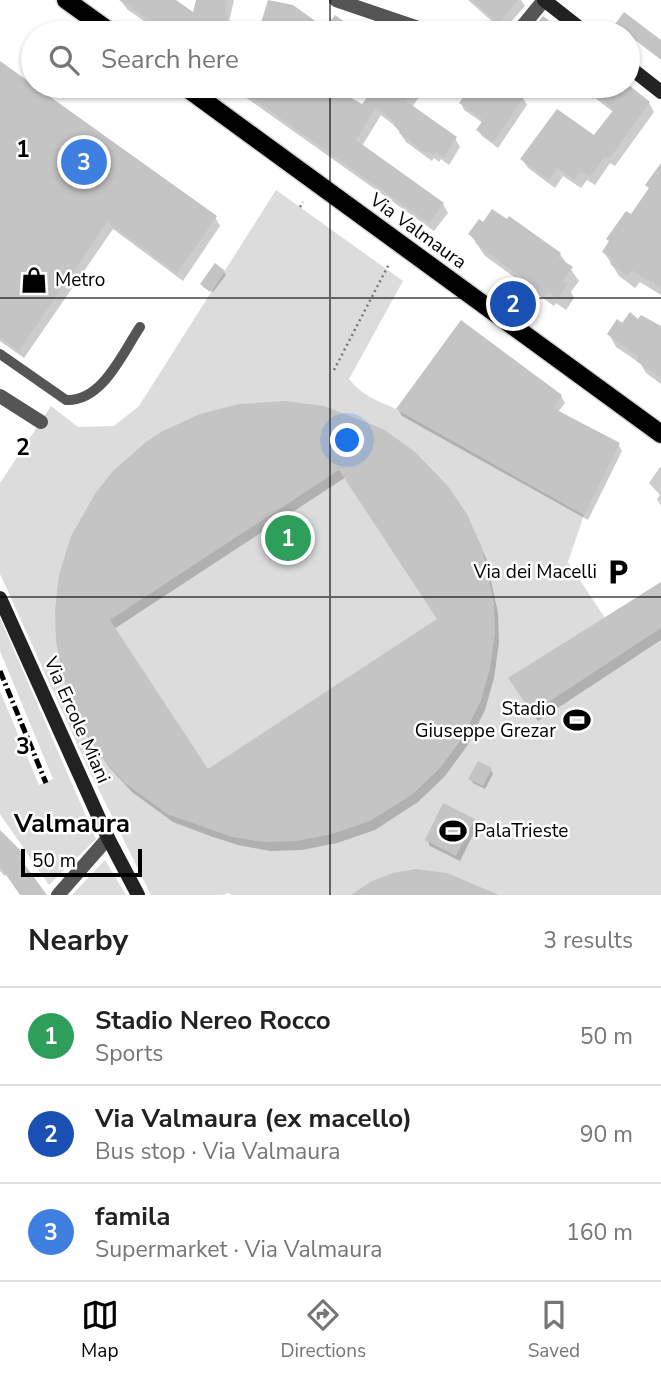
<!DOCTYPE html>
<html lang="en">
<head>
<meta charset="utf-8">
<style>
  :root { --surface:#fff; --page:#f2f2f2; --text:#222; --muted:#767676; --line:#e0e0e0; --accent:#000 }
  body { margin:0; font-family:"Nunito Sans",sans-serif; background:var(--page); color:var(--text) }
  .scale { position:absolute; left:21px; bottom:18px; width:121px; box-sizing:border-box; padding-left:7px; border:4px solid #000; border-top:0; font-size:19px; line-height:24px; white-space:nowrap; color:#000; -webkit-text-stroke:5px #fff; paint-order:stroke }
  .you { position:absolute; left:348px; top:441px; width:24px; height:24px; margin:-18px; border:5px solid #fff; border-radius:50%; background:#1a73e8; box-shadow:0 0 0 10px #1a73e833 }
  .badge { display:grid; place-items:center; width:46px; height:46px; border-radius:50%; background:var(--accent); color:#fff; font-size:23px; font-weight:700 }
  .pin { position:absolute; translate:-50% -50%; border:4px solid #fff; box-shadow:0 2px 7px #0006 }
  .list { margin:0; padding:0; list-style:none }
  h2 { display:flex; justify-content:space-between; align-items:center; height:91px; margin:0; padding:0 28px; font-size:30px }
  h2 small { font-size:23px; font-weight:400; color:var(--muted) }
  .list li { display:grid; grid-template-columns:46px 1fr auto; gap:21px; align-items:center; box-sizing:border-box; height:98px; padding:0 28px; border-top:2px solid var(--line) }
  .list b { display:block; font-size:26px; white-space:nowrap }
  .list p { margin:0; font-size:23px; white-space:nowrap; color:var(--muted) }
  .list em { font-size:23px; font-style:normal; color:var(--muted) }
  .icon { flex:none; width:38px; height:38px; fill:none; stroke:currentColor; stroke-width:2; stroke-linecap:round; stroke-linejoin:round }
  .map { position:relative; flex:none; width:661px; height:895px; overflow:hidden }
  .search { position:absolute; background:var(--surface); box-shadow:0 2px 5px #0004; left:21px; right:21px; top:21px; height:77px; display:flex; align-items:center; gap:18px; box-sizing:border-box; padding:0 24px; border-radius:38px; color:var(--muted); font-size:26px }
  .sheet { height:385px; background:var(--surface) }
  nav { display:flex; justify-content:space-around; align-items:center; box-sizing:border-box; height:98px; border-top:2px solid var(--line); background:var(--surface); font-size:19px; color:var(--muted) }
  nav a { display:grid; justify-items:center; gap:4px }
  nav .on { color:var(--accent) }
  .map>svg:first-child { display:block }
  .green { fill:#dcdcdc }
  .shadow { fill:#0003; fill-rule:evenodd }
  .building { fill:#c4c4c4; fill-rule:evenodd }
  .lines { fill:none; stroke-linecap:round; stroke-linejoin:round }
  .primary-casing { stroke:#dbdbdb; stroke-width:21 }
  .path { stroke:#777; stroke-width:2.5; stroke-dasharray:2 3.5; stroke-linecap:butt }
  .lane { stroke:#555; stroke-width:10 }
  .street { stroke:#555; stroke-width:14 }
  .secondary { stroke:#222; stroke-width:14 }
  .primary { stroke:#000; stroke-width:18 }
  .rail { stroke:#000; stroke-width:5; stroke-dasharray:10 3.5 2 3.5; stroke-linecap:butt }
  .grid { fill:none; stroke:#000; stroke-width:2; stroke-opacity:0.55 }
  .labels { text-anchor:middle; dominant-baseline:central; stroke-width:5; stroke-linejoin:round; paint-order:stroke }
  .street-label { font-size:19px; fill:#000; stroke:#fff }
  .poi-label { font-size:19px; fill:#000; stroke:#fff; text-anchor:start }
  .district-label { font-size:26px; font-weight:bold; fill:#000; stroke:#fff }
  .grid-label { font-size:23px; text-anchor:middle; font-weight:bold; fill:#000; stroke:#fff; stroke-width:5; stroke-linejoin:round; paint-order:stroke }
</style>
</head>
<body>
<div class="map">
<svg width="661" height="895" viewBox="0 0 661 895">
  <rect width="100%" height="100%" fill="#fff"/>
  <g class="green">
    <path d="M276 190 403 281 349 379C361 395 378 401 396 409L584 515 568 562 605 618 661 582V895H232L228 893 223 895H151L87 766 0 574V483L51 406 78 427 114 426 139 406Z"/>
    <polygon points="0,618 96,839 49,885 0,814 0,691 39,785 53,779 0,651"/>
    <polygon points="105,860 126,895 72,895"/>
  </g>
  <g class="shadow">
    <polygon points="120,0 174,0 194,15 197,0 234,0 229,22 232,26 227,33 166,33 158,28 157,30 128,10"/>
    <polygon points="468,0 521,0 525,6 503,31"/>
    <polygon points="348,22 362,33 271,33 263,23 325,31"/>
    <polygon points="617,24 661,42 661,60 619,28"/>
    <polygon points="0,63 215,217 220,226 183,281 113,229 24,358 0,341"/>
    <polygon points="235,86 337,86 334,90 362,106 377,86 427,86 412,107 455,138 460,147 449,165 441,159 439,162 434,158 432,161 406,142 396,127 381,115 362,146 443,204 448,213 434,231 238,92"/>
    <polygon points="483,86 511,86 510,89 523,98 527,105 498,148 482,136 478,130 483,123 464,110 461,103 478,92"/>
    <polygon points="580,86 627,86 649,103 654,112 615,166 610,163 595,185 587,180 581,188 563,176 555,188 528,168 522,159 594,138 613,112"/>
    <polygon points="661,166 661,295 640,282 635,288 619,276 604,252 650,190 647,185"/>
    <polygon points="470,234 560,254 579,281 571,292 574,298 566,310 556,303 554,306 485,256"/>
    <polygon points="224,272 226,275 213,292 203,287 202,284"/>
    <polygon points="639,321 661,328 661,384 646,373 640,363 616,347 609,334 623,325"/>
    <polygon points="561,396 565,403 558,412 618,444 622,451 588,520 402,416 398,409"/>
    <path d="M239 406 471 525 486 558 498 613 499 643 494 678 485 710 467 746 445 776 418 802 375 830 337 843 302 850 270 851 238 845 210 836 173 822 132 792 109 767 91 741 57 642ZM346 477 439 620 207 772 114 629Z"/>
    <polygon points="660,467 661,468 661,506 657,499 660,495 649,483"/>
    <polygon points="661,583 661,640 538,721 515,687"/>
    <polygon points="491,770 493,774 485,789 473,783 470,779"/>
    <polygon points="474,820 477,827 460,861 430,846 427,839"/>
    <polygon points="0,832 21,855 23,858 20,861 44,895 22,895 7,874 5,876 0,871"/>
  </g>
  <g class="building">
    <polygon points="119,0 176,0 193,12 196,0 228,0 225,14 228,17 216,33 171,33"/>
    <polygon points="268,0 293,5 325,28 335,15 360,33 276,33 261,23"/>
    <polygon points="471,0 518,0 498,23"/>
    <polygon points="624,12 661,40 661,59 615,24"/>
    <polygon points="543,16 565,33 529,33"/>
    <polygon points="0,61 217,216 177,273 107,222 19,351 0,337"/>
    <polygon points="235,86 330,86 362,104 375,86 417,86 406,101 457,137 444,158 436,152 434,155 428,151 426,153 399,133 400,131 394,126 396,123 376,108 356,140 444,203 429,223"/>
    <polygon points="471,86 505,86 524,97 494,142 476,130 483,120 459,103"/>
    <polygon points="584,86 630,86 650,102 609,159 605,156 590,177 581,172 575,180 557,168 549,180 520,159 557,109 594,135 614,109"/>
    <polygon points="661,163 661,288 632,270 628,276 610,264 613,259 602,252 609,241 606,239 626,211 631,214 649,188 645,185"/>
    <polygon points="492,209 507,219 509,216 561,253 558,257 573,267 563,281 568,284 558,298 549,292 546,295 475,243 477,241 468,234 479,219 483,222"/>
    <polygon points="215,263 225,271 210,292 200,284"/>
    <polygon points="630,312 638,319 641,315 661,326 661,378 636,361 639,357 607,334 617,319 622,323"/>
    <polygon points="461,320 562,395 553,408 620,443 584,515 396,409"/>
    <path d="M286 401 324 406 383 429 414 451 448 486 467 514 482 548 494 603 495 633 490 668 481 700 463 737 441 767 413 794 370 821 332 834 297 841 264 842 232 837 167 814 125 783 102 758 84 732 68 697 56 642 55 610 59 575 71 536 95 494 113 471 146 442 163 431 200 414 239 404ZM339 470 437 619 208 769 110 620Z"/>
    <polygon points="661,582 661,628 532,713 508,678"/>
    <polygon points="478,761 492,768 483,786 468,779"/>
    <polygon points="443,803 475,819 456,856 425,840"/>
    <polygon points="0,830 23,853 19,857 47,895 20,895 0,866"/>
    <polygon points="416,869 447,873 499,895 351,895 372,881 393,873"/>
  </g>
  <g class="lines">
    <defs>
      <g id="primary">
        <polyline points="66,0 112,33"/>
        <polyline points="184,86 661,434"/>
      </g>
    </defs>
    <use href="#primary" class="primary-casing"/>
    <g class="path">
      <polyline points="300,207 303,202"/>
      <polyline points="334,370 389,264"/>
    </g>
    <path class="lane" d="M0 354 66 400C102 402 122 354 140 327"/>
    <g class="street">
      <polyline points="336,0 433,33"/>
      <polyline points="517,33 544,0"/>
      <polyline points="0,396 41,422"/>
      <polyline points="58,895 108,838"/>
    </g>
    <g class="secondary">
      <polyline points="544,0 586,33"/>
      <polyline points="628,66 661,92"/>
      <polyline points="0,598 108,838 138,895"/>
    </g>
    <use href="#primary" class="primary"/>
    <polyline class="rail" points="0,671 46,783"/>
  </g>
  <path class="grid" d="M330 0V33M330 86V895M0 298H661M0 597H661"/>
  <defs>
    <symbol id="shop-bare" viewBox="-9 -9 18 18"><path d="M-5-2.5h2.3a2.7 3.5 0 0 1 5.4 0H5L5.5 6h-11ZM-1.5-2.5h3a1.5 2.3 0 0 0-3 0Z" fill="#000" stroke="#fff" stroke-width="2.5" paint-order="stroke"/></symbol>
    <symbol id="parking-bare" viewBox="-9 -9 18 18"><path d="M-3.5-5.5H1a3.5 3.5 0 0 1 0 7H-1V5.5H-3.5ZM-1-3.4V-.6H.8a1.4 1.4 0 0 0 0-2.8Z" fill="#000" stroke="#fff" stroke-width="2.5" paint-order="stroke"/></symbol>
    <symbol id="stadium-bare" viewBox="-9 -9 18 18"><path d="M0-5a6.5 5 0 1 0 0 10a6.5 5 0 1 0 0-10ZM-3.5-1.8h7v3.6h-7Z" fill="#000" stroke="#fff" stroke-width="2.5" paint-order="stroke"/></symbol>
  </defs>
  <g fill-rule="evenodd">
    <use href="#shop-bare" x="15" y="261" width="38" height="38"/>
    <use href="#parking-bare" x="599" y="553" width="38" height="38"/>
    <use href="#stadium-bare" x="558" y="701" width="38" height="38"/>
    <use href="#stadium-bare" x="434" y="812" width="38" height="38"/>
  </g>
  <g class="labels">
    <g class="street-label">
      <text transform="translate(418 231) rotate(36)">Via Valmaura</text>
      <text transform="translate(77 720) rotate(66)">Via Ercole Miani</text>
    </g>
    <g class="poi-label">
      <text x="55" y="280">Metro</text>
      <text x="597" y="572" text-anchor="end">Via dei Macelli</text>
      <text x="556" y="709" text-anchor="end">Stadio<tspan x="556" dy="22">Giuseppe Grezar</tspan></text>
      <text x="474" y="831">PalaTrieste</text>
    </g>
    <g class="district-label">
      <text x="72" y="823">Valmaura</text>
    </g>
  </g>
  <g class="grid-label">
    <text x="23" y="157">1</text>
    <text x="23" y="455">2</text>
    <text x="23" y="754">3</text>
  </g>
</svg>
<div class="scale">50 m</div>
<div class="you"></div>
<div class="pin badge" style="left:288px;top:538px;background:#2e9e5b">1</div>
<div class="pin badge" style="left:513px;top:304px;background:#1a4fb4">2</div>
<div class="pin badge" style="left:84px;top:162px;background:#3f7fe0">3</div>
<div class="search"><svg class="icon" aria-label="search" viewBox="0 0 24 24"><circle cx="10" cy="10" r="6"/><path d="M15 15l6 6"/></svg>Search here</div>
</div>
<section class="sheet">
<h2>Nearby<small>3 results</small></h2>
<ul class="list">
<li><span class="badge" style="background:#2e9e5b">1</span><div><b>Stadio Nereo Rocco</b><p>Sports</p></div><em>50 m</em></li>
<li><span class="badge" style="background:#1a4fb4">2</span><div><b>Via Valmaura (ex macello)</b><p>Bus stop · Via Valmaura</p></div><em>90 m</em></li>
<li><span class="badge" style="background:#3f7fe0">3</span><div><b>famila</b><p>Supermarket · Via Valmaura</p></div><em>160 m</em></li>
</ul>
</section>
<nav>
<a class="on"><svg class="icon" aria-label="map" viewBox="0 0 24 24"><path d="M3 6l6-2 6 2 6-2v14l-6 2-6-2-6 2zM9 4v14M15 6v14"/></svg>Map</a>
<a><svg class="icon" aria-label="directions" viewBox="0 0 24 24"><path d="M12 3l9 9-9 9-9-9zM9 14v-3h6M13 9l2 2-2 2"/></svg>Directions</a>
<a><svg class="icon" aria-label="saved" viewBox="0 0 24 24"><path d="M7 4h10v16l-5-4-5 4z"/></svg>Saved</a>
</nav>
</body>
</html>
